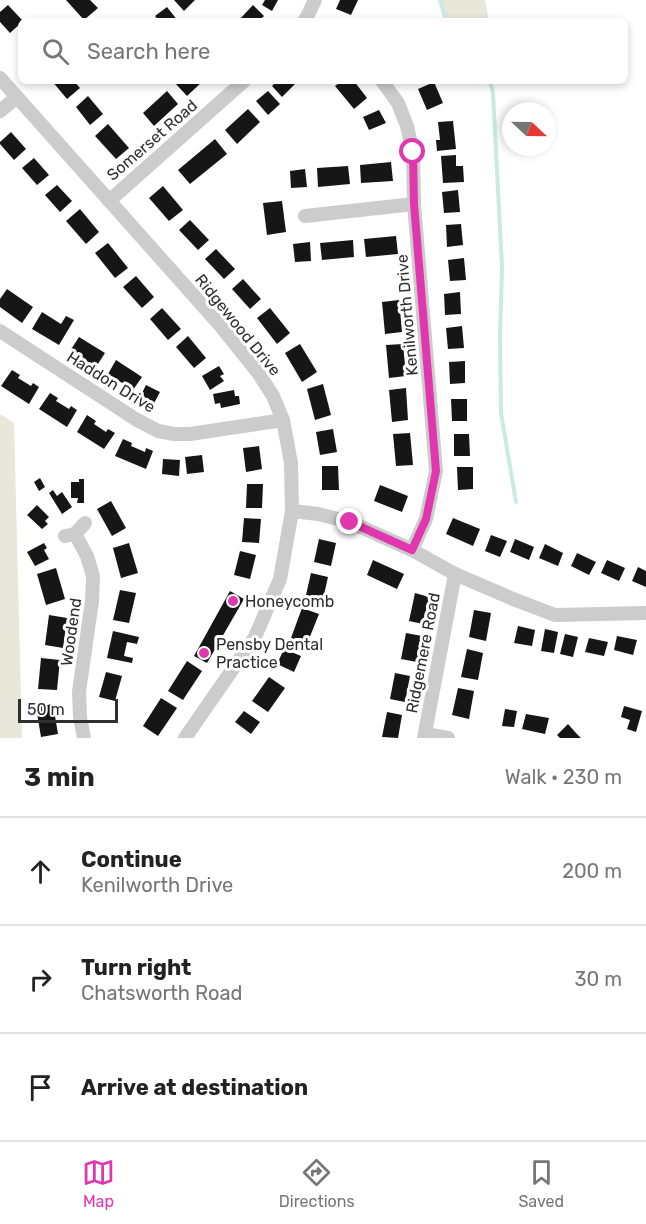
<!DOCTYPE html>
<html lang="en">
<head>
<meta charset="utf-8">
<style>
  :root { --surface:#fff; --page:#f2f2f2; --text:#222; --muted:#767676; --line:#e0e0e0; --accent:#e036ae }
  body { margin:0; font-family:Rubik,sans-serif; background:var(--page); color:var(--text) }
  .compass { position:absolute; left:502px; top:102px; width:54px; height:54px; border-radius:50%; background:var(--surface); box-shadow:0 3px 9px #0003; rotate:112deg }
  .scale { position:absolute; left:18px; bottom:15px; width:100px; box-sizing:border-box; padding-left:6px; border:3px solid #2f2f2f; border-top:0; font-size:16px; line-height:21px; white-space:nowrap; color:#2f2f2f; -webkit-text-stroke:4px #fff; paint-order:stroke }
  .stop { position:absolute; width:18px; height:18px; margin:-14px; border:4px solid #e036ae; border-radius:50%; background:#fff }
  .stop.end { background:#e036ae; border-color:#fff; box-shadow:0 2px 6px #0008 }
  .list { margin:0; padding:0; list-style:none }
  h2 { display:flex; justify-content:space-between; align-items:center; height:78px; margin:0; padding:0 24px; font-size:26px }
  h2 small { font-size:20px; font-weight:400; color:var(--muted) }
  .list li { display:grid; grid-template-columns:39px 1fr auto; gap:18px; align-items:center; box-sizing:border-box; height:108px; padding:0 24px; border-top:2px solid var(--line) }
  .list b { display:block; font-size:22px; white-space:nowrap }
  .list p { margin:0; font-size:20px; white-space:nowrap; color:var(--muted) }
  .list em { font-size:20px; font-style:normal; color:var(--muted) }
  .icon { flex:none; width:33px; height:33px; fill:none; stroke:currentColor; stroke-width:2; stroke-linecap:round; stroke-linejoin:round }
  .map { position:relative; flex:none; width:646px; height:738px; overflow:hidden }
  .search { position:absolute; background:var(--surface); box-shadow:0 3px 9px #0003; left:18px; right:18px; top:18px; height:66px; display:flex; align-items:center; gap:15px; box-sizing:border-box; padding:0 21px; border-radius:9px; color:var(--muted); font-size:22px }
  .sheet { height:402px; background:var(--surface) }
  nav { display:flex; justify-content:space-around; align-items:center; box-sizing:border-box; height:84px; border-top:2px solid var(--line); background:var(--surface); font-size:16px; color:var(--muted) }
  nav a { display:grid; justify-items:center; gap:3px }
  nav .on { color:var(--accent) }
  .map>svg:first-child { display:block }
  .green { fill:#e9e6da }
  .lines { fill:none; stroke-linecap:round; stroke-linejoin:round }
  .stream { stroke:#caebe3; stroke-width:4 }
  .building { fill:#161616 }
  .minor { stroke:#ccc; stroke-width:14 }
  .route { stroke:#e036ae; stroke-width:8 }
  .poi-dot { fill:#e036ae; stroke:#fff; stroke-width:2 }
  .labels { text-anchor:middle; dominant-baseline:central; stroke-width:6; stroke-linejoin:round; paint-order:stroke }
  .street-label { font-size:16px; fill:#2f2f2f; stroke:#fff }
  .poi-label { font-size:16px; fill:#2f2f2f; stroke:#fff; text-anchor:start }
</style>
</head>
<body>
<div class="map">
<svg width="646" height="738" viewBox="0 0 646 738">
  <rect width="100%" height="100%" fill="#fff"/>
  <g class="green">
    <polygon points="440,0 485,0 489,21 446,21"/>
    <polygon points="0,414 14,423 22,738 0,738"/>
  </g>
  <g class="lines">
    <g class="stream">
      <polyline points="440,0 446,21"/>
      <polyline points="490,81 493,93 502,267 500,337 501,413 516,502"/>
    </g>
  </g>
  <g class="building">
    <polygon points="66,0 90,0 98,8 84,20"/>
    <polygon points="174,0 195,0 184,11"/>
    <polygon points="265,0 278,0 272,11 262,5"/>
    <polygon points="340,0 358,0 351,15 336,9"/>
    <polygon points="8,5 23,21 21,21 21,23 10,33 0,22 0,12"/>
    <polygon points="253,5 264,16 259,21 238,21"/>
    <polygon points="167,7 178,21 159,21 155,16"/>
    <polygon points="52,81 74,81 80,88 67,99"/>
    <polygon points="177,81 203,81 187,96 175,83"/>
    <polygon points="277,81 298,81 282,97 272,86"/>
    <polygon points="342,81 354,81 367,98 354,109 335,86"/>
    <polygon points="434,82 443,103 427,110 418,89"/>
    <polygon points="167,91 178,104 154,126 143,113"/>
    <polygon points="268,91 280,104 268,115 256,101"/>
    <polygon points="88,96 103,114 90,125 76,107"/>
    <polygon points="248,109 260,122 237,144 225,130"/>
    <polygon points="379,110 386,123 369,130 363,117"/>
    <polygon points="453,121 456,149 437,151 436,140 440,140 438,122"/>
    <polygon points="108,124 129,148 116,159 95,136"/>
    <polygon points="11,132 26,149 14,160 0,144 0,142"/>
    <polygon points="215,139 227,154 190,184 178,170"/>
    <polygon points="456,155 456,166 463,166 464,182 443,183 441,156"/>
    <polygon points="34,158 49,175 37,185 22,168"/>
    <polygon points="391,162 393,181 361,183 360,165"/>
    <polygon points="348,166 350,184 318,187 317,168"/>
    <polygon points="305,169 307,187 291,188 290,171"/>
    <polygon points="57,185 72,201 60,212 45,195"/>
    <polygon points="163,186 183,210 169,221 149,198"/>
    <polygon points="458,190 460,212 444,213 442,192"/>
    <polygon points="282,201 286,232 267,235 263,203"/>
    <polygon points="80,209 99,232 86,244 66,221"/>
    <polygon points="190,220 209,240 198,250 179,230"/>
    <polygon points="461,224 463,245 447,247 446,225"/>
    <polygon points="396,236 398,254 366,257 364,239"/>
    <polygon points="353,240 354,257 322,260 320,243"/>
    <polygon points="310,242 311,261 295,262 293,244"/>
    <polygon points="108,243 128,268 115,278 95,253"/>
    <polygon points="216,249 235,269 224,279 205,259"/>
    <polygon points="464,258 466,280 450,281 448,260"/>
    <polygon points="136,276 154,297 142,308 123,287"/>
    <polygon points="243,279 261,299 250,309 232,289"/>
    <polygon points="7,289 33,307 22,323 0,307 0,299"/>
    <polygon points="460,292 461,314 445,315 444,294"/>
    <polygon points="399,300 402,332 385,334 382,302"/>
    <polygon points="162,308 181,329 168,340 150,319"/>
    <polygon points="270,308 290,333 277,344 257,318"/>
    <polygon points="42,312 61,324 66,316 74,320 59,345 32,329"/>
    <polygon points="462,326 464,348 448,349 446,328"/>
    <polygon points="188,336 206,358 194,368 176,347"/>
    <polygon points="79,337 105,353 96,367 70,351"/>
    <polygon points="300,344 317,372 302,382 285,353"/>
    <polygon points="403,344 406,376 389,378 386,345"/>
    <polygon points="116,360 142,377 133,390 108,374"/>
    <polygon points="465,361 465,383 450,384 449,362"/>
    <polygon points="219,366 224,374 220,376 224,381 210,390 202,376"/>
    <polygon points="12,370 20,375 18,378 31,386 33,383 39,387 29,404 1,386"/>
    <polygon points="323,384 331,415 315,420 307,389"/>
    <polygon points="146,385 160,392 151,409 144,405 145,402 139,399"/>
    <polygon points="406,388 408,420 392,422 389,390"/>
    <polygon points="234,390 235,396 239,396 240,404 221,408 220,403 215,404 213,394"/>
    <polygon points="50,393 58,398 56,401 69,409 71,406 77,410 67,427 39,409"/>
    <polygon points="451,399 467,399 467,421 452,421"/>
    <polygon points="87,415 96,421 94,424 106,432 108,429 115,433 104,449 77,432"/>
    <polygon points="333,429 337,452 320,455 316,432"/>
    <polygon points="410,433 413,465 396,466 393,434"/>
    <polygon points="454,434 469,434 470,456 454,456"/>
    <polygon points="123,439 132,443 131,446 145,452 146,448 153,451 146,469 115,456"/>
    <polygon points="259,446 262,469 246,472 243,448"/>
    <polygon points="202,455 204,472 187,474 185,457"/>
    <polygon points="163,459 180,460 179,476 162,474"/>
    <polygon points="322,466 338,466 339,490 322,490"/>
    <polygon points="457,467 473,467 473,489 458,490"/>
    <polygon points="40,478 45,487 39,491 34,482"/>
    <polygon points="79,479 84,479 84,503 77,503 78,498 71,498 71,482 79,482"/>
    <polygon points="247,484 263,484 262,508 246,508"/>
    <polygon points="380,485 408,496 402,512 374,501"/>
    <polygon points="53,490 57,496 62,492 72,507 62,514 49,493"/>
    <polygon points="111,501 126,528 112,536 97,509"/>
    <polygon points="37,505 49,517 45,521 48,524 42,529 27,515"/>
    <polygon points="244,518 261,519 259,543 242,542"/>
    <polygon points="453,518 480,529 473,546 446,534"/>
    <polygon points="491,535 507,541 500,557 485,551"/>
    <polygon points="319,539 336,543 331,566 314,562"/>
    <polygon points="515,539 534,547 529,560 510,552"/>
    <polygon points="44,543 47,548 44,550 49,559 35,566 27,552"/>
    <polygon points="129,543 138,573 121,578 113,548"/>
    <polygon points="545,544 563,553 558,566 539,558"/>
    <polygon points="240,551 256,555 250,579 234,575"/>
    <polygon points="577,553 596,562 589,575 571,566"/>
    <polygon points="373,560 404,574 397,589 367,575"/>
    <polygon points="607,560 625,568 619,581 601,573"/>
    <polygon points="638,567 646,571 646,587 632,581"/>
    <polygon points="56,568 65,599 46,605 37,574"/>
    <polygon points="311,573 328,577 323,599 306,595"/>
    <polygon points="120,590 136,593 129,623 113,620"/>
    <polygon points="230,591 244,599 207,663 194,656"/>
    <polygon points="415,593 429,597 423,624 409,621"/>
    <polygon points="302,608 319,614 307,644 291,638"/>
    <polygon points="474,610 491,613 486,641 469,637"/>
    <polygon points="49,615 67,618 63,648 45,645"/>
    <polygon points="518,626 535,630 532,646 514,643"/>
    <polygon points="545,629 558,632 554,653 541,651"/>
    <polygon points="113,631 139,637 137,644 127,642 124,656 133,658 132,663 107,658"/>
    <polygon points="406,633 422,636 417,662 401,659"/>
    <polygon points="565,634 578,637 573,657 560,654"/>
    <polygon points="617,636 637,640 633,655 614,650"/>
    <polygon points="589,638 608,642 604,656 585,652"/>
    <polygon points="284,649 301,656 294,672 277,664"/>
    <polygon points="467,649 483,653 478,680 461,677"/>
    <polygon points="41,658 60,660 57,690 38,689"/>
    <polygon points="187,661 202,671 183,700 168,691"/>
    <polygon points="106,672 122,676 115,701 99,697"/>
    <polygon points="395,673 410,676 405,702 390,699"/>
    <polygon points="269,677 285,688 268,712 252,701"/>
    <polygon points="458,688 474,691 469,719 452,715"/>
    <polygon points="161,698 177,708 158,736 143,726"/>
    <polygon points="53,704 58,734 41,737 36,707"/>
    <polygon points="624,706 642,711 636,732 627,729 630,720 621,717"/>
    <polygon points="505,709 517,711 514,727 502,726"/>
    <polygon points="244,711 260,722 251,734 235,722"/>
    <polygon points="387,712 402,715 398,738 382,737"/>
    <polygon points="526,714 549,718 545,734 522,729"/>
    <polygon points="568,724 576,733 581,738 560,738 557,735"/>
  </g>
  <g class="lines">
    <g class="minor">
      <polyline points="304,21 307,17 315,0"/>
      <polyline points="0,78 219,324 259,374 273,396 283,420 291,463 292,511 280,579 255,637 185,738"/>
      <polyline points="382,81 398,103 407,126 413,152 414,204 436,471 426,519 412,550"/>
      <polyline points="0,111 17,97"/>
      <polyline points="109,201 244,81"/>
      <polyline points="305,216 414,204"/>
      <polyline points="0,331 137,420 158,431 174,434 190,434 283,420"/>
      <polyline points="292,511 318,514 350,522 412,550 455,574 513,599 555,615 646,613"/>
      <polyline points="75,534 87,556 93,576 92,601 79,692 80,717 84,738"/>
      <polyline points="65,536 75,534 85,523"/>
      <polyline points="425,734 448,738"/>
      <polyline points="424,738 455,574"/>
    </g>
  </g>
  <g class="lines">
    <polyline class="route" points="350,522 412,550 426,519 436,471 414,204 413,152"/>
  </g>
  <g class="poi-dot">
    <circle cx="233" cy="601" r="6"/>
    <circle cx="204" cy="653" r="6"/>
  </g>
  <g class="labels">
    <g class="street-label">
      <text transform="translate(152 140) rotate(-41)">Somerset Road</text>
      <text transform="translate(407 315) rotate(-95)">Kenilworth Drive</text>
      <text transform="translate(238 325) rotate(51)">Ridgewood Drive</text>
      <text transform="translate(111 382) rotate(32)">Haddon Drive</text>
      <text transform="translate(71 632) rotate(-82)">Woodend</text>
      <text transform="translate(423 653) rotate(-79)">Ridgemere Road</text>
    </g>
    <g class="poi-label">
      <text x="245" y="601">Honeycomb</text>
      <text x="216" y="644">Pensby Dental<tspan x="216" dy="18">Practice</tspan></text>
    </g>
  </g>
</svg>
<svg class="compass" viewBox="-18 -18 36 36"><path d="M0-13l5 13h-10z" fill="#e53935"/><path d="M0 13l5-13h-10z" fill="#767676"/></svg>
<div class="scale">50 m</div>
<div class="stop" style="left:413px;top:152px"></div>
<div class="stop end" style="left:350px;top:522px"></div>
<div class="search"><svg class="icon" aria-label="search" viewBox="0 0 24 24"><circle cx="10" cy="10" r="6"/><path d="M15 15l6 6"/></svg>Search here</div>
</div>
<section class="sheet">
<h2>3 min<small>Walk · 230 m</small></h2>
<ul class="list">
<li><svg class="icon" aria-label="ahead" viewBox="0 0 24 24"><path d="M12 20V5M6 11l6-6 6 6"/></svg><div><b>Continue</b><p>Kenilworth Drive</p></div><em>200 m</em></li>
<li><svg class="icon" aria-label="right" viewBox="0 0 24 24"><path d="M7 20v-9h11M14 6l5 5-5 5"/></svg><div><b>Turn right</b><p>Chatsworth Road</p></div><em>30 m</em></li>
<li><svg class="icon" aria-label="arrive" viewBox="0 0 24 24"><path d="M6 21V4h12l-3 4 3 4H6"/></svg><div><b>Arrive at destination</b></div></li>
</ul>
</section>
<nav>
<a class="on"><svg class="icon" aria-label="map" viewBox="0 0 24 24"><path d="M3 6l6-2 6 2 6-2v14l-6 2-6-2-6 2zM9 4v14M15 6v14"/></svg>Map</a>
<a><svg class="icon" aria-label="directions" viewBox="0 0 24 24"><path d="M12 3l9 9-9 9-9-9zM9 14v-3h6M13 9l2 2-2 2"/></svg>Directions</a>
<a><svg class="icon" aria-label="saved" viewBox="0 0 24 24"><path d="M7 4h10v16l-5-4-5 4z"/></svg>Saved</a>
</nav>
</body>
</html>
